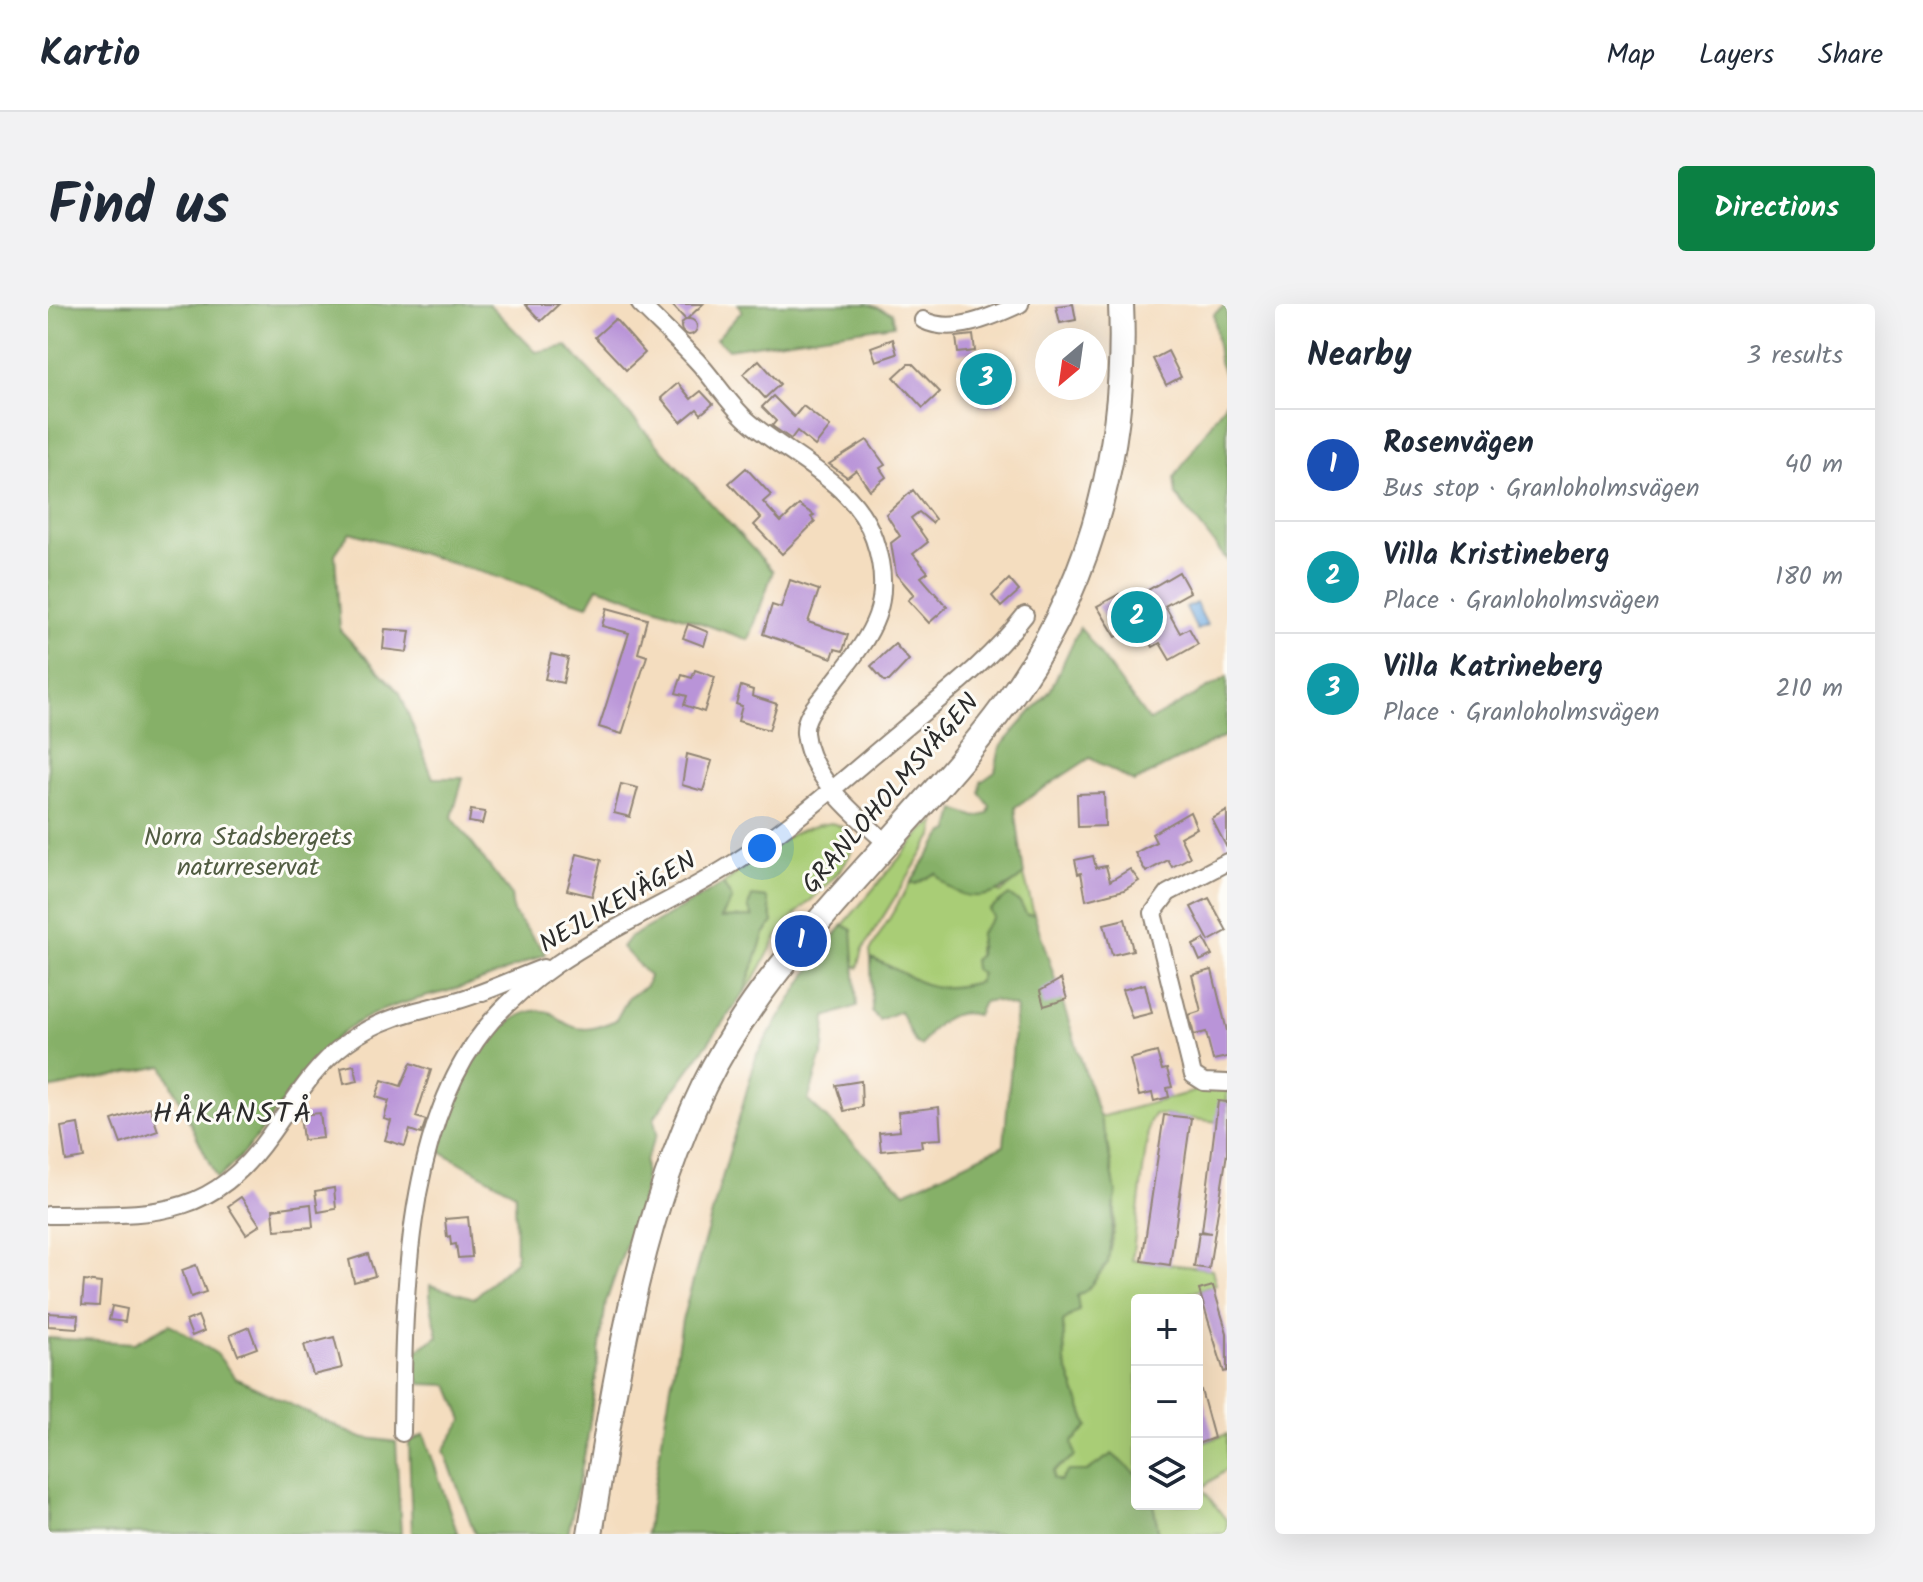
<!DOCTYPE html>
<html lang="en">
<head>
<meta charset="utf-8">
<style>
  :root { --surface:#fff; --page:#f2f2f3; --text:#1f2937; --muted:#747a83; --line:#e0e1e3; --accent:#0b8043 }
  body { margin:0; font-family:Kalam,sans-serif; background:var(--page); color:var(--text) }
  .controls { position:absolute; right:24px; bottom:24px; display:grid; overflow:hidden; border-radius:8px; box-shadow:0 8px 32px #0002 }
  .controls button { width:72px; height:72px; display:grid; place-items:center; padding:0; border:0; border-bottom:2px solid var(--line); background:var(--surface); color:var(--text); font:40px sans-serif }
  .compass { position:absolute; left:987px; top:24px; width:72px; height:72px; border-radius:50%; background:var(--surface); box-shadow:0 8px 32px #0002; rotate:209deg }
  .you { position:absolute; left:714px; top:544px; width:28px; height:28px; margin:-20px; border:6px solid #fff; border-radius:50%; background:#1a73e8; box-shadow:0 0 0 12px #1a73e833 }
  .badge { display:grid; place-items:center; width:52px; height:52px; border-radius:50%; background:var(--accent); color:#fff; font-size:26px; font-weight:700 }
  .pin { position:absolute; translate:-50% -50%; border:4px solid #fff; box-shadow:0 2px 8px #0006 }
  .list { margin:0; padding:0; list-style:none }
  h2 { display:flex; justify-content:space-between; align-items:center; height:104px; margin:0; padding:0 32px; font-size:34px }
  h2 small { font-size:26px; font-weight:400; color:var(--muted) }
  .list li { display:grid; grid-template-columns:52px 1fr auto; gap:24px; align-items:center; box-sizing:border-box; height:112px; padding:0 32px; border-top:2px solid var(--line) }
  .list b { display:block; font-size:30px; white-space:nowrap }
  .list p { margin:0; font-size:26px; white-space:nowrap; color:var(--muted) }
  .list em { font-size:26px; font-style:normal; color:var(--muted) }
  .icon { flex:none; width:44px; height:44px; fill:none; stroke:currentColor; stroke-width:2; stroke-linecap:round; stroke-linejoin:round }
  .map { position:relative; flex:none; width:1179px; height:1230px; overflow:hidden; border-radius:8px }
  header { display:flex; align-items:center; gap:48px; box-sizing:border-box; height:112px; padding:0 40px; background:var(--surface); border-bottom:2px solid var(--line) }
  header strong { font-size:38px }
  nav { display:flex; gap:44px; margin-inline-start:auto; font-size:28px }
  .intro { display:flex; align-items:center; justify-content:space-between; box-sizing:border-box; height:192px; padding:0 48px }
  h1 { margin:0; font-size:56px }
  .button { padding:20px 36px; border-radius:8px; background:var(--accent); color:#fff; font-size:28px; font-weight:700 }
  main { display:flex; gap:48px; padding:0 48px }
  aside { flex:1; background:var(--surface); border-radius:8px; box-shadow:0 8px 32px #0002 }
  .map>svg:first-child { display:block }
  .green { fill:#a9cd76; stroke:#6a7c50; stroke-width:2 }
  .forest { fill:#86b067; stroke:#586e49; stroke-width:2 }
  .water { fill:#72ace2; stroke:#4e6c86; stroke-width:2 }
  .building { fill:#b994d8 }
  .lines { fill:none; stroke-linecap:round; stroke-linejoin:round }
  .street-casing { stroke:#908475; stroke-width:20 }
  .secondary-casing { stroke:#908475; stroke-width:28 }
  .street { stroke:#fff; stroke-width:16 }
  .secondary { stroke:#fff; stroke-width:24 }
  .labels { text-anchor:middle; dominant-baseline:central; stroke-width:6; stroke-linejoin:round; paint-order:stroke }
  .street-label { font-size:26px; fill:#2b2b2b; stroke:#fdfcf7 }
  .park-label { font-size:26px; fill:#515c42; stroke:#fdfcf7 }
  .quarter-label { font-size:30px; letter-spacing:2px; fill:#2b2b2b; stroke:#fdfcf7 }
</style>
</head>
<body>
<header>
<strong>Kartio</strong>
<nav><a>Map</a><a>Layers</a><a>Share</a></nav>
</header>
<div class="intro"><h1>Find us</h1><a class="button">Directions</a></div>
<main>
<div class="map">
<svg width="1179" height="1230" viewBox="0 0 1179 1230">
  <rect width="100%" height="100%" fill="#fdfcf7"/>
  <filter id="ink" filterUnits="userSpaceOnUse"><feTurbulence type="fractalNoise" baseFrequency=".0125" numOctaves="2"/><feDisplacementMap in="SourceGraphic" scale="16" xChannelSelector="R" yChannelSelector="G"/><feConvolveMatrix kernelMatrix="1 2 1 2 8 2 1 2 1" color-interpolation-filters="sRGB"/></filter>
  <filter id="wash" filterUnits="userSpaceOnUse"><feTurbulence type="fractalNoise" baseFrequency=".006" numOctaves="4" result="noise"/><feDisplacementMap in="SourceGraphic" scale="32" xChannelSelector="R" yChannelSelector="G"/><feGaussianBlur stdDeviation="1.8" result="paint"/><feColorMatrix in="noise" values="0 0 0 0 0 0 0 0 0 0 0 0 0 0 0 0 0 1.4 0 .05"/><feComposite in="paint" operator="in"/></filter>
  <g filter="url(#wash)">
    <rect width="100%" height="100%" fill="#f4ddbf"/>
    <g class="green">
      <polygon points="888,518 885,532 815,645 810,664 805,660 804,626 795,621 875,526"/>
      <path d="M783 519C847 535 753 601 738 620 721 642 714 668 696 689L716 630 725 618 706 613 672 614 684 595 675 580C708 554 740 523 783 519Z"/>
      <path d="M889 568 953 589 976 571 986 610 979 611 972 599C953 609 931 620 930 645 930 657 934 666 930 678 873 694 872 673 823 654L822 647 863 578 868 580Z"/>
      <path d="M1179 783V819L1106 810 1101 819 1084 956 1164 965 1168 981 1119 996H1089V1171L1064 1150 1039 1167H1021L1012 1177 1005 1175 1006 1167 1020 1156 1024 1138 1040 1123 1017 1058 1015 1017 1031 1006 1028 992C1082 963 1071 861 1049 814L1155 785Z"/>
      <polygon points="1179,1130 1179,1165 1154,1184 1179,1217 1179,1230 1111,1230 1105,1200 1149,1200 1149,1141"/>
    </g>
    <g class="forest">
      <path d="M0 0H441L488 48 519 42 725 267 701 336 550 283 540 301 302 228 287 250 292 326 352 389 385 474H415L404 513 463 591 465 608 498 650C475 659 453 670 430 678 381 695 328 698 288 734 242 776 217 835 169 875L115 762 0 785Z"/>
      <polygon points="690,0 820,0 844,9 846,21 680,45 668,35 694,7"/>
      <polygon points="1179,0 1179,78 1171,58 1166,10"/>
      <polygon points="1179,96 1179,256 1128,191 1126,174"/>
      <path d="M1032 323 1101 417 1179 373V431L1086 478 1042 454 967 503 976 571C947 594 913 605 888 569L868 580 863 578 895 530 902 527 907 505 928 513 940 510 942 502 932 489 933 478 947 468 952 443 1002 387Z"/>
      <path d="M675 580 684 595 673 614 705 613 700 603 704 592 719 594 725 618 716 630 696 689 606 814 609 830 597 857 596 889 558 998 539 1138 520 1230H427L396 1146 415 1116 401 1081 373 1080 366 1067V1048L390 1032C386 1014 381 999 382 981L426 994 468 956 467 889 388 845C393 830 396 813 402 798 415 768 461 695 501 708 505 709 511 716 516 718 534 730 549 724 568 716L580 694 598 682 601 672 574 643 581 634Z"/>
      <path d="M961 591 972 599 979 611 986 610 1058 833 1068 889 1060 959 1039 986 1029 992 1031 1006 1015 1017 1017 1058 1040 1123 1024 1138 1027 1152 1006 1166 1005 1174 1012 1177 1020 1167H1039L1064 1150 1089 1171V1200H1105L1111 1230H598L634 1016 709 750 764 662 795 621 804 626 809 702 778 713 776 744 760 797 857 888 956 841 968 703 945 696 935 698 929 711C902 703 885 722 873 742L867 738 852 707 831 716 824 708 823 654C870 673 876 693 930 678L933 669 926 665 925 656 931 651 932 629 945 613 941 606Z"/>
      <polygon points="122,1020 169,1050 187,1074 311,1133 348,1138 353,1230 0,1230 0,1034 86,1039"/>
      <polygon points="376,1130 409,1228 410,1230 364,1230 361,1138"/>
    </g>
    <polygon class="water" points="1148,299 1159,321 1149,326 1138,304"/>
    <g id="blocks">
      <g class="building">
        <polygon points="477,0 511,0 493,17"/>
        <polygon points="623,0 655,0 638,16"/>
        <polygon points="1025,0 1028,16 1012,19 1008,2"/>
        <polygon points="567,15 597,49 578,66 547,33"/>
        <circle cx="641" cy="23" r="8"/>
        <polygon points="925,31 927,47 910,49 908,33"/>
        <polygon points="845,35 849,50 828,57 823,43"/>
        <polygon points="1120,47 1133,73 1118,81 1105,55"/>
        <polygon points="711,56 732,80 717,94 695,70"/>
        <polygon points="860,60 865,60 892,88 875,104 846,73"/>
        <polygon points="952,64 955,100 932,102 930,84 924,84 922,67"/>
        <polygon points="630,79 643,95 653,87 665,100 653,110 649,105 633,118 613,94"/>
        <polygon points="725,92 746,113 755,102 782,123 767,142 749,127 743,135 724,122 728,117 714,103"/>
        <polygon points="819,136 837,161 832,164 838,173 822,186 808,166 799,173 781,160"/>
        <polygon points="698,164 723,191 715,198 733,218 751,201 766,211 763,213 767,218 734,250 706,221 713,214 681,179"/>
        <polygon points="865,186 887,215 884,219 871,208 863,214 880,238 865,250 880,268 873,273 899,303 881,319 860,296 866,291 848,270 843,239 852,232 838,210"/>
        <polygon points="1131,268 1142,288 1117,302 1132,329 1141,324 1150,340 1122,356 1112,339 1105,343 1091,320 1068,333 1049,302 1071,290 1076,300"/>
        <polygon points="961,275 971,287 953,303 944,292"/>
        <polygon points="742,276 771,286 760,318 800,331 795,347 787,345 784,354 715,330 724,301 733,304"/>
        <polygon points="559,304 599,315 590,349 599,352 574,430 551,423 581,329 554,322"/>
        <polygon points="640,320 660,328 656,342 635,334"/>
        <polygon points="337,325 362,327 359,348 335,345"/>
        <polygon points="847,340 861,356 841,377 836,377 823,362"/>
        <polygon points="503,350 520,354 515,379 497,375"/>
        <polygon points="647,366 667,373 656,408 636,401 639,392 628,389 634,371 644,374"/>
        <polygon points="693,382 705,386 704,392 729,400 721,426 690,417 694,402 688,400"/>
        <polygon points="639,450 664,457 655,487 634,481"/>
        <polygon points="573,480 590,484 582,513 566,509"/>
        <polygon points="1056,489 1057,522 1030,523 1029,490"/>
        <polygon points="423,506 437,508 434,520 421,518"/>
        <polygon points="1179,507 1179,544 1164,515"/>
        <polygon points="1142,508 1149,524 1132,533 1142,553 1124,563 1120,556 1098,568 1087,549 1108,538 1104,530"/>
        <polygon points="529,550 553,556 544,592 519,586"/>
        <polygon points="1045,552 1048,564 1058,562 1062,577 1082,565 1091,577 1076,586 1038,596 1033,569 1030,570 1027,556"/>
        <polygon points="1161,594 1179,627 1161,637 1143,603"/>
        <polygon points="1077,615 1085,646 1064,651 1056,620"/>
        <polygon points="1156,635 1164,651 1152,657 1145,641"/>
        <polygon points="1164,666 1179,727 1179,753 1165,756 1158,728 1146,731 1141,711 1153,707 1144,671"/>
        <polygon points="1013,675 1019,695 996,702 992,687"/>
        <polygon points="1097,680 1104,709 1084,714 1074,686"/>
        <polygon points="1109,748 1114,766 1119,765 1124,783 1119,784 1121,793 1106,797 1104,789 1091,792 1082,755"/>
        <polygon points="363,759 383,766 368,813 378,816 373,830 362,826 357,842 337,836 343,817 336,815 341,797 328,793 334,776 353,782"/>
        <polygon points="306,761 310,777 296,780 293,764"/>
        <polygon points="813,777 814,803 796,807 788,781"/>
        <polygon points="1170,797 1179,798 1179,849 1161,965 1146,963 1151,928 1163,929 1154,927"/>
        <polygon points="102,803 110,827 73,840 64,816"/>
        <polygon points="891,803 893,835 873,836 874,843 833,847 831,829 852,827 850,808"/>
        <polygon points="272,809 275,834 255,836 252,811"/>
        <polygon points="1116,811 1143,814 1122,961 1094,957"/>
        <polygon points="30,820 36,854 18,857 13,823"/>
        <polygon points="286,884 288,905 270,908 267,887"/>
        <polygon points="193,893 212,921 198,930 180,902"/>
        <polygon points="263,900 265,923 227,926 225,905"/>
        <polygon points="420,913 424,953 410,954 408,940 403,941 402,932 399,933 397,915"/>
        <polygon points="320,950 327,972 306,978 301,956"/>
        <polygon points="148,961 158,988 143,993 134,966"/>
        <polygon points="36,977 53,979 51,1002 34,1001"/>
        <polygon points="1165,982 1179,1029 1179,1067 1176,1068 1151,986"/>
        <polygon points="64,1002 79,1005 77,1018 61,1016"/>
        <polygon points="0,1009 30,1011 29,1024 0,1022"/>
        <polygon points="150,1012 156,1027 144,1032 138,1017"/>
        <polygon points="201,1023 209,1044 190,1051 182,1031"/>
        <polygon points="286,1033 294,1064 265,1071 256,1041"/>
        <polygon points="1153,1086 1166,1134 1149,1140 1149,1087"/>
      </g>
    </g>
  </g>
  <g filter="url(#ink)">
    <use href="#blocks" fill-opacity="0" stroke="#908475" stroke-width="2"/>
    <g class="lines">
      <defs>
        <g id="street">
          <path d="M592 0C611 19 630 37 648 56 666 75 680 99 699 116 741 153 807 178 826 235 851 308 816 338 775 392 766 403 756 414 757 429 761 473 809 513 839 539"/>
          <path d="M875 16C904 31 944 13 972 0"/>
          <polyline points="1179,558 1120,589 1105,609 1145,771 1156,778 1179,779"/>
          <path d="M0 911C96 909 158 921 221 832 245 799 265 763 298 739 330 715 366 707 404 698 435 690 465 675 495 664"/>
          <path d="M354 1129C356 1007 355 841 428 737 490 648 602 614 689 557 745 521 795 476 845 434 894 392 937 362 977 311"/>
        </g>
        <path id="secondary" d="M542 1230C567 1081 589 920 656 782 698 696 762 626 825 556 875 499 929 443 971 381 1047 269 1079 134 1073 0"/>
      </defs>
      <use href="#street" class="street-casing"/>
      <use href="#secondary" class="secondary-casing"/>
      <use href="#street" class="street"/>
      <use href="#secondary" class="secondary"/>
    </g>
  </g>
  <g class="labels">
    <g class="street-label">
      <text transform="translate(843 490) rotate(-49)">GRANLOHOLMSVÄGEN</text>
      <text transform="translate(570 599) rotate(-30)">NEJLIKEVÄGEN</text>
    </g>
    <g class="park-label">
      <text x="200" y="534">Norra Stadsbergets<tspan x="200" dy="30">naturreservat</tspan></text>
    </g>
    <g class="quarter-label">
      <text x="185" y="811">HÅKANSTÅ</text>
    </g>
  </g>
</svg>
<div class="controls">
<button>+</button>
<button>−</button>
<button><svg class="icon" aria-label="layers" viewBox="0 0 24 24"><path d="M12 4l9 5-9 5-9-5zM3 14l9 5 9-5"/></svg></button>
</div>
<svg class="compass" viewBox="-18 -18 36 36"><path d="M0-13l5 13h-10z" fill="#e53935"/><path d="M0 13l5-13h-10z" fill="#747a83"/></svg>
<div class="you"></div>
<div class="pin badge" style="left:753px;top:637px;background:#1a4fb4">1</div>
<div class="pin badge" style="left:1089px;top:313px;background:#0f9aa8">2</div>
<div class="pin badge" style="left:938px;top:75px;background:#0f9aa8">3</div>
</div>
<aside>
<h2>Nearby<small>3 results</small></h2>
<ul class="list">
<li><span class="badge" style="background:#1a4fb4">1</span><div><b>Rosenvägen</b><p>Bus stop · Granloholmsvägen</p></div><em>40 m</em></li>
<li><span class="badge" style="background:#0f9aa8">2</span><div><b>Villa Kristineberg</b><p>Place · Granloholmsvägen</p></div><em>180 m</em></li>
<li><span class="badge" style="background:#0f9aa8">3</span><div><b>Villa Katrineberg</b><p>Place · Granloholmsvägen</p></div><em>210 m</em></li>
</ul>
</aside>
</main>
</body>
</html>
